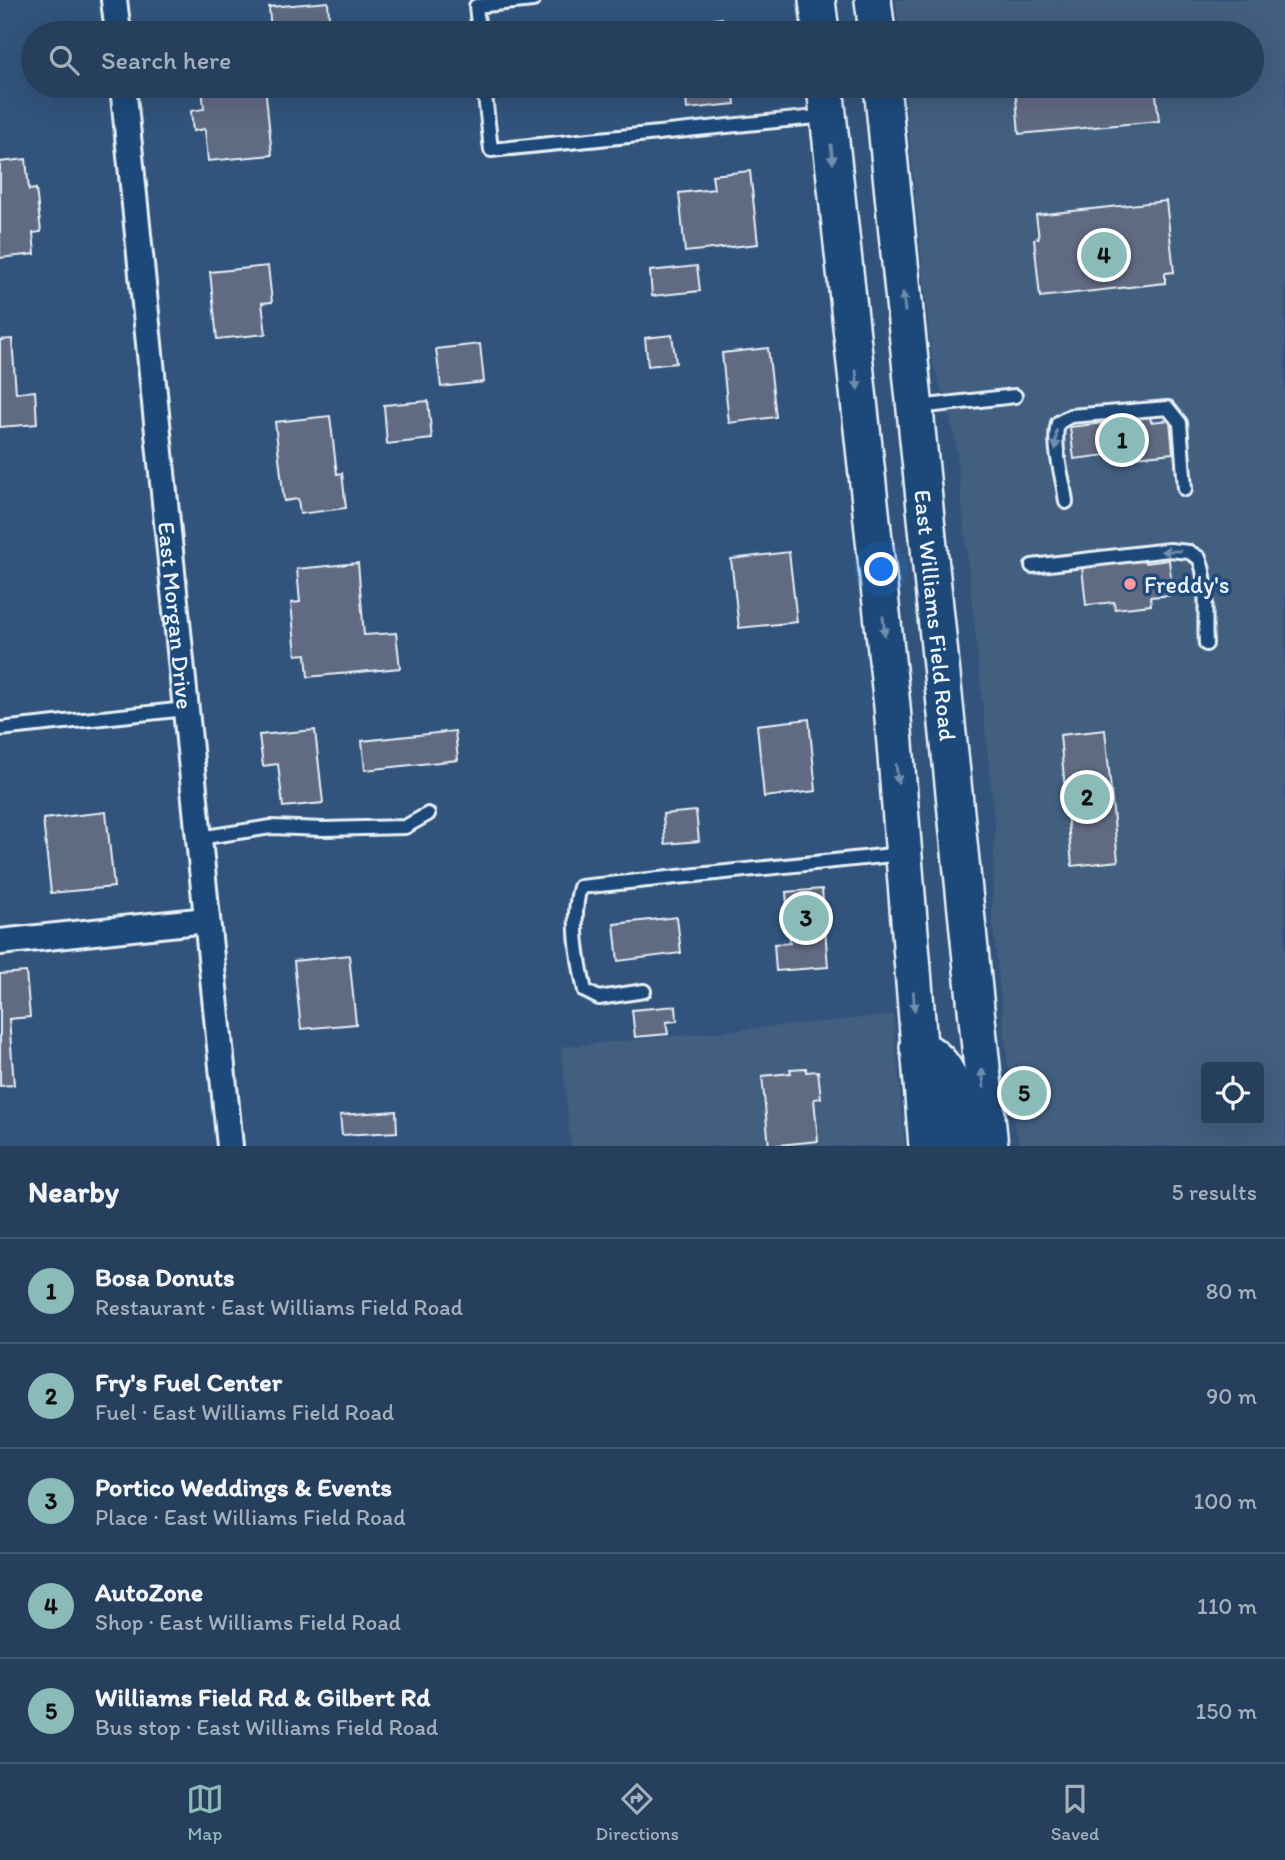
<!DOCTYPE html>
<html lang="en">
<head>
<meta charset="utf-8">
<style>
  :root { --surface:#263f5d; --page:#2e4663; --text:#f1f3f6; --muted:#a4afbc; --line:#425872; --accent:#8bbbb9 }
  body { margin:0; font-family:Itim,sans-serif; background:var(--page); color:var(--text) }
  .controls { position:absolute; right:21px; bottom:21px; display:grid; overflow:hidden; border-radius:7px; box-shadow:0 7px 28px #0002 }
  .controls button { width:63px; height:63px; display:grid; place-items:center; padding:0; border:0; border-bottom:2px solid var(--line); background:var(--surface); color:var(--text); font:35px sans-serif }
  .you { position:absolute; left:882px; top:570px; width:24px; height:24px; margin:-18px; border:5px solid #fff; border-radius:50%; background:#1a73e8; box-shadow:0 0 0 10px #1a73e833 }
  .badge { display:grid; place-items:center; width:46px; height:46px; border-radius:50%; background:var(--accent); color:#111; font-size:23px; font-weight:700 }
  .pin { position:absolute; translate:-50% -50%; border:4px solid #fff; box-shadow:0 2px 7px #0006 }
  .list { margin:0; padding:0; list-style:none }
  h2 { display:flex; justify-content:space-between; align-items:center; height:91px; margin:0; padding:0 28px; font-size:30px }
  h2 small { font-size:23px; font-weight:400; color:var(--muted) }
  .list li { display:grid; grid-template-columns:46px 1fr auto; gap:21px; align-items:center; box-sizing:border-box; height:105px; padding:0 28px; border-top:2px solid var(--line) }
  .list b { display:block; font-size:26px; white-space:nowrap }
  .list p { margin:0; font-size:23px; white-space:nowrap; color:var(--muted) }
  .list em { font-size:23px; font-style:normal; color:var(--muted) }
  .icon { flex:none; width:38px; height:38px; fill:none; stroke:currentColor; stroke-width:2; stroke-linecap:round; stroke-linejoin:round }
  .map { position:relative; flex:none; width:1285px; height:1146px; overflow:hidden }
  .search { position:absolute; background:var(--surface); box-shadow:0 7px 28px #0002; left:21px; right:21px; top:21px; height:77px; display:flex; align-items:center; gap:18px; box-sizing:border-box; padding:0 24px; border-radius:38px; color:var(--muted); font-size:26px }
  .sheet { height:616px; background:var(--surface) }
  nav { display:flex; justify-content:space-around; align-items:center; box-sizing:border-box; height:98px; border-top:2px solid var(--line); background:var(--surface); font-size:19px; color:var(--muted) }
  nav a { display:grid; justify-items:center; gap:4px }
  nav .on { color:var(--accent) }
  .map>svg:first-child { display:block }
  .built { fill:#435e80; fill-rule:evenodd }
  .building { fill:#606a82; stroke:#e8f1f8; stroke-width:2 }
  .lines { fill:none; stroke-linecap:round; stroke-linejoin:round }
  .lane-casing { stroke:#e8f1f8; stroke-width:18 }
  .street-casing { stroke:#e8f1f8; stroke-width:30 }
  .secondary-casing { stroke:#e8f1f8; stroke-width:40 }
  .lane { stroke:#1f4a7a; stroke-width:12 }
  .street { stroke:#1f4a7a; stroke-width:24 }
  .secondary { stroke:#1f4a7a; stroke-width:35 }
  .oneway { fill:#6f8dac }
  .poi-dot { fill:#ff9aa2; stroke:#1f4a7a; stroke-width:2.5 }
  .labels { text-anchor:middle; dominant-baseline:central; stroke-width:7; stroke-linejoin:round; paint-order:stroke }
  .poi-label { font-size:24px; fill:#e8f1f8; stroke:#1f4a7a; text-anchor:start }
  .street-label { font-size:24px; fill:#e8f1f8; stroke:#1f4a7a }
</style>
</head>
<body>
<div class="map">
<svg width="1285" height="1146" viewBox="0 0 1285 1146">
  <rect width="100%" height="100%" fill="#32547c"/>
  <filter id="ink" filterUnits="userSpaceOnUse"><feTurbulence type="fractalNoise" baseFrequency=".0143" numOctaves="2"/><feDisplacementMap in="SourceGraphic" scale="14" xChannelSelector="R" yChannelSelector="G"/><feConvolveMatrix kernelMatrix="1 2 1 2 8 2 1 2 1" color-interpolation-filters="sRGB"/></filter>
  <g filter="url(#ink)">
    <g class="built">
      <path d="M896 0H1285V1146H1020L1015 1129 992 915 995 825 955 435 932 360 904 86H1252V33H899ZM1206 1067H1259V1120H1206Z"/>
      <polygon points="893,1015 905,1146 571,1146 561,1047"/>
    </g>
    <g class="building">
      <polygon points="328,2 330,33 271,33 269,7"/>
      <polygon points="722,18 723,33 690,33 688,22"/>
      <polygon points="202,86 265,86 272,155 208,161 205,129 193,131 191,111 204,109"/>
      <polygon points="685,86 733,86 735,104 687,109"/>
      <polygon points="1015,86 1155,86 1159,121 1019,134"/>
      <polygon points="26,159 29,190 36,189 41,232 33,233 35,254 0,258 0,162"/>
      <polygon points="750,171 758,244 685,252 679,193 714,189 712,175"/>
      <polygon points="1166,201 1174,272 1165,273 1165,283 1040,297 1034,239 1039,238 1036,215"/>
      <polygon points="268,266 272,302 262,303 266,334 217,339 210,272"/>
      <polygon points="697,266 700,291 652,296 650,271"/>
      <polygon points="672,335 676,363 648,366 645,338"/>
      <polygon points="12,339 16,393 35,391 37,424 0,427 0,340"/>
      <polygon points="480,344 484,382 441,387 436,349"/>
      <polygon points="768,348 776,417 729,423 722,353"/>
      <polygon points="428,401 432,439 387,444 384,405"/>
      <polygon points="330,416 337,474 342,473 346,508 300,514 298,499 284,501 275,422"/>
      <polygon points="1150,416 1151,422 1170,420 1173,453 1116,459 1115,454 1074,459 1070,427 1111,422 1111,419"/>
      <polygon points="789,552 797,622 739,628 731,559"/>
      <polygon points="1145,560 1146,563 1169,560 1173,595 1150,597 1151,605 1115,609 1114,602 1086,605 1082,567"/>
      <polygon points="358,563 364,635 396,633 400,668 308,677 306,654 296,655 291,603 300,602 297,569"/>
      <polygon points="809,719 816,791 764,797 757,725"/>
      <polygon points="315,730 323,803 283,807 278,764 263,766 259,735"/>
      <polygon points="1105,730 1118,861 1072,866 1060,735"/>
      <polygon points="455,731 458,760 365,770 362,741"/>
      <polygon points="696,811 699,841 665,844 663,814"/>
      <polygon points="106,812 114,887 51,893 43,819"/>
      <polygon points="822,889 828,967 776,971 774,944 790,943 786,892"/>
      <polygon points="677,917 681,953 618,961 614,924"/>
      <polygon points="349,955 356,1024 301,1029 294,961"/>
      <polygon points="26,972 30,1017 9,1019 14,1085 0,1086 0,974"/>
      <polygon points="676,1006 677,1021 666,1022 668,1034 635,1037 632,1010"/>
      <polygon points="806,1068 806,1072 818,1071 821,1098 814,1099 818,1141 769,1146 762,1076 791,1073 790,1069"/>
      <polygon points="396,1111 397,1132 342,1135 340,1115"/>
    </g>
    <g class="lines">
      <defs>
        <g id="lane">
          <polyline points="479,33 476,6 533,0"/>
          <polyline points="484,86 491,150 826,116"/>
          <polyline points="918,407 1015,396"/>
          <path d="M1066 502C1063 475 1052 448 1058 423L1070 416 1168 408 1180 423 1185 489"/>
          <path d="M1032 566 1169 550 1189 552 1199 558C1209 579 1204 619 1206 644"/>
          <polyline points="0,729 186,709"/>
          <polyline points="199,838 271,827 323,829 405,827 428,814"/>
          <path d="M644 991 599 998 585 991C578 959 571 919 580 887L902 854"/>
        </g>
        <g id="street">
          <polyline points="114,0 118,33"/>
          <path id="s1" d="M123 86 230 1146"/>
          <polyline points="0,942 207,920"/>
        </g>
        <g id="secondary">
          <polyline points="817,0 821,33"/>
          <polyline points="873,0 877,33"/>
          <polyline points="825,86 892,706 927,1146"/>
          <path id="s2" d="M882 86 990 1146"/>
          <path d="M918 1047C961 1067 953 1104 957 1146"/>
        </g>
      </defs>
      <use href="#lane" class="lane-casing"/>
      <use href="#street" class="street-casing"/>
      <use href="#secondary" class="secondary-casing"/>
      <use href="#lane" class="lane"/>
      <use href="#street" class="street"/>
      <use href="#secondary" class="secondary"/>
    </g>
    <defs><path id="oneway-solid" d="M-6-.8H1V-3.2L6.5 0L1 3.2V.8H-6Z" transform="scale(1.75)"/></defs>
    <g class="oneway">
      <use href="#oneway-solid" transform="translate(832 154) rotate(84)"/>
      <use href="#oneway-solid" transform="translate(904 302) rotate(-96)"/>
      <use href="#oneway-solid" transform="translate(857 380) rotate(84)"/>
      <use href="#oneway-solid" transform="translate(1056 440) rotate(92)"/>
      <use href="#oneway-solid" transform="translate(1171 551) rotate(179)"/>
      <use href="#oneway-solid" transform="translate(884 626) rotate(84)"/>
      <use href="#oneway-solid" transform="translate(897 774) rotate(85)"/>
      <use href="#oneway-solid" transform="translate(914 1001) rotate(86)"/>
      <use href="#oneway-solid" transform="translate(983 1078) rotate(-96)"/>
    </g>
  </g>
  <circle class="poi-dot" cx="1130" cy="584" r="7"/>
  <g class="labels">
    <g class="poi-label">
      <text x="1144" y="584">Freddy's</text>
    </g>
    <g class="street-label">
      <text stroke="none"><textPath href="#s1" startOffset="532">East Morgan Drive</textPath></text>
      <text stroke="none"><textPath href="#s2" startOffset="532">East Williams Field Road</textPath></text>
    </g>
  </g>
</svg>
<div class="controls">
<button><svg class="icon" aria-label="locate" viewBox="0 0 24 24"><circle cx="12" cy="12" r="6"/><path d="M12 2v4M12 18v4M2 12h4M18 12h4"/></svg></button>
</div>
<div class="you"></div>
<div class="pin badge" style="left:1122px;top:440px">1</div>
<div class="pin badge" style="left:1087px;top:797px">2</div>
<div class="pin badge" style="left:806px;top:918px">3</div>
<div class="pin badge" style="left:1104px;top:255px">4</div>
<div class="pin badge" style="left:1024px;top:1093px">5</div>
<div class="search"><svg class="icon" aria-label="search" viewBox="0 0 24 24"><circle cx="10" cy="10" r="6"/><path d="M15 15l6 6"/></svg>Search here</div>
</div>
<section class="sheet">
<h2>Nearby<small>5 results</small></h2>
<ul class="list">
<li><span class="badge">1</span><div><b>Bosa Donuts</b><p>Restaurant · East Williams Field Road</p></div><em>80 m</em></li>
<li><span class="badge">2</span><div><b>Fry's Fuel Center</b><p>Fuel · East Williams Field Road</p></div><em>90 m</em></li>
<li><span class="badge">3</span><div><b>Portico Weddings &amp; Events</b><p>Place · East Williams Field Road</p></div><em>100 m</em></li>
<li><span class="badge">4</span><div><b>AutoZone</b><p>Shop · East Williams Field Road</p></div><em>110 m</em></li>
<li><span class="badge">5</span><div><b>Williams Field Rd &amp; Gilbert Rd</b><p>Bus stop · East Williams Field Road</p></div><em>150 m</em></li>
</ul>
</section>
<nav>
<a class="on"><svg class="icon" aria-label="map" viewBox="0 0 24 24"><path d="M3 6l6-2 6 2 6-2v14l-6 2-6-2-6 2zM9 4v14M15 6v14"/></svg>Map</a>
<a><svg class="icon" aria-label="directions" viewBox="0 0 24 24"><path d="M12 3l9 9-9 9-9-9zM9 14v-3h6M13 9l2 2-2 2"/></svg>Directions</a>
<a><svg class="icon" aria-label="saved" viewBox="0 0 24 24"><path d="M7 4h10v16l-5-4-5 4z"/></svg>Saved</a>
</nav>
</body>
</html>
